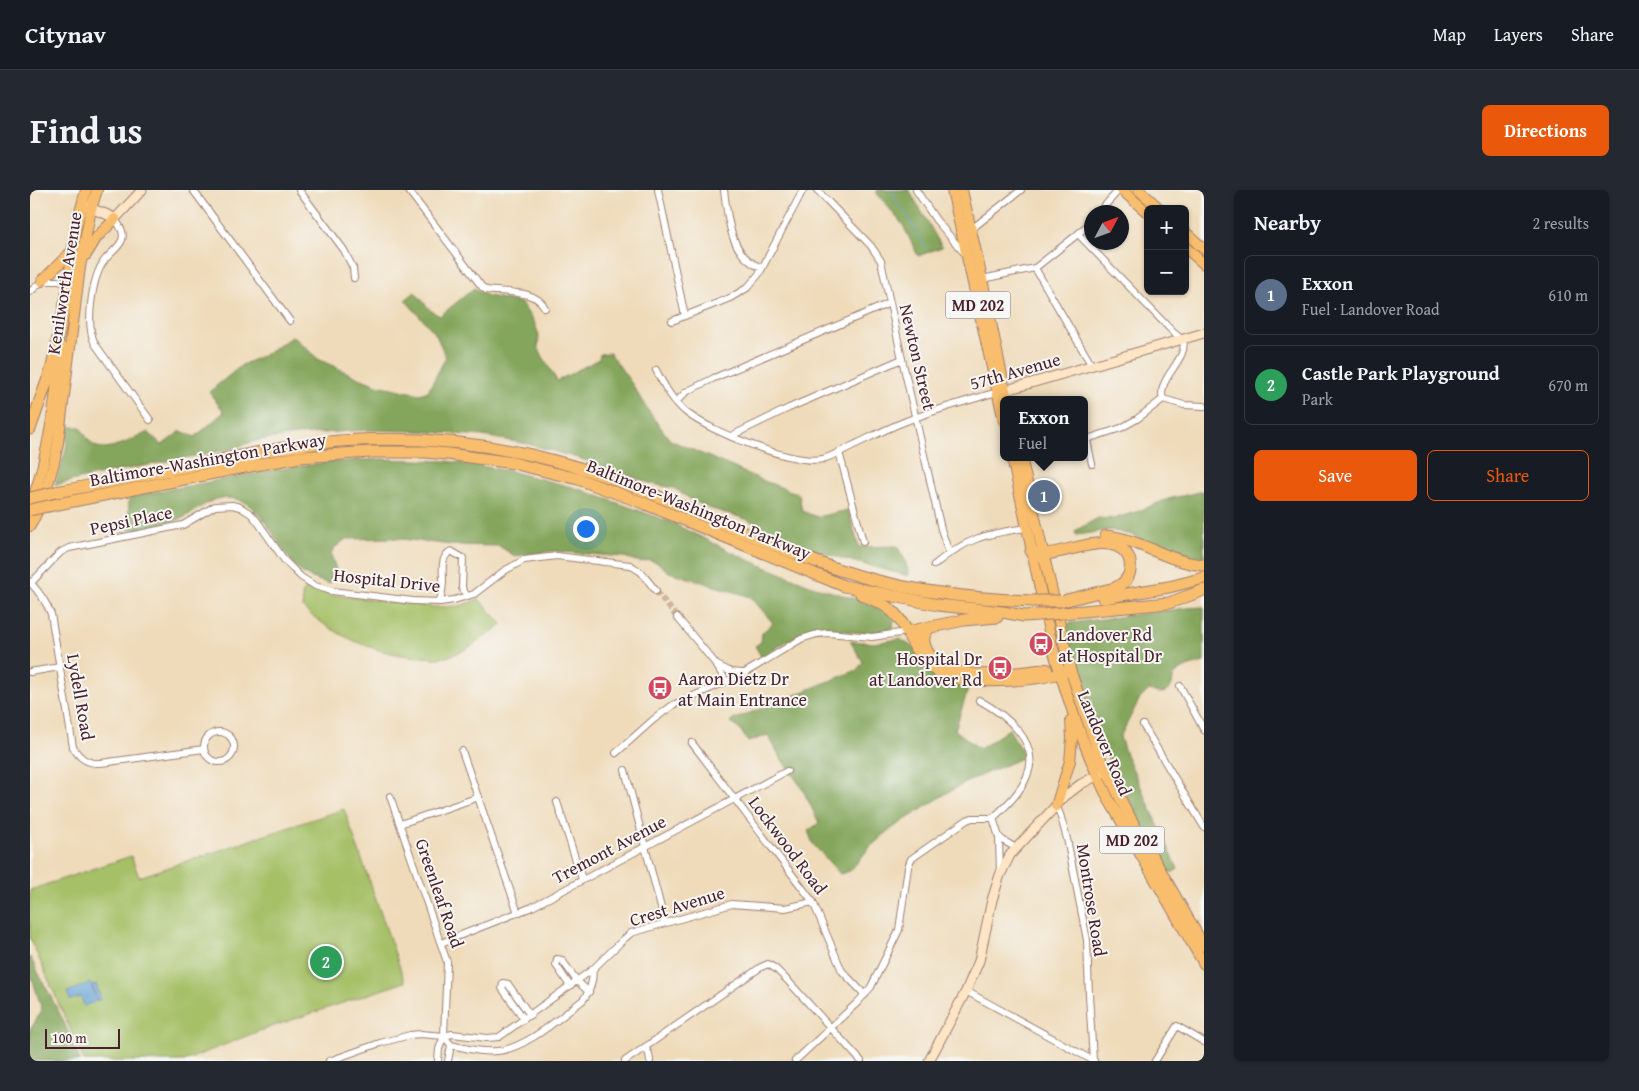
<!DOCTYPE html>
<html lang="en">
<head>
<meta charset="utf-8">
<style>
  :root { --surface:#171b24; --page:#242831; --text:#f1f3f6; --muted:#9ea1a6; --line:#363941; --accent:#ea580c }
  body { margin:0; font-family:"Gentium Book Plus",serif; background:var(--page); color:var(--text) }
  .controls { position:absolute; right:15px; top:15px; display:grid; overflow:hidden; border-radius:8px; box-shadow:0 1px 4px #0004 }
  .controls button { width:45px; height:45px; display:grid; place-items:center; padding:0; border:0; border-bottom:1px solid var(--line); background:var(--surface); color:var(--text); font:25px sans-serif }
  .compass { position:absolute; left:1054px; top:15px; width:45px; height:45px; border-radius:50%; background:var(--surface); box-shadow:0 1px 4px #0004; rotate:49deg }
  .scale { position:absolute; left:15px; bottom:12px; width:75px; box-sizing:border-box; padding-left:5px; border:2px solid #4a1f2b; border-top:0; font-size:14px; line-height:18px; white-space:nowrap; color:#4a1f2b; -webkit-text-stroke:4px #f6f6f2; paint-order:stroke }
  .you { position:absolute; left:555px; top:338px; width:18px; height:18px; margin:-12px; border:4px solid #fff; border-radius:50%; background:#1a73e8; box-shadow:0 0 0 8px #1a73e833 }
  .badge { display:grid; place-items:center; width:32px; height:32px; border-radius:50%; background:var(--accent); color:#fff; font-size:16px; font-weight:700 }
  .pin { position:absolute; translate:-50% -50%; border:2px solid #fff; box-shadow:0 1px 5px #0006 }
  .popup { position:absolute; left:970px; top:206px; width:88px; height:65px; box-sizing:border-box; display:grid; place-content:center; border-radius:8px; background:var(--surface); filter:drop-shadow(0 1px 4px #0005); font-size:16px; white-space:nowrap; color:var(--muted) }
  .popup b { font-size:19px; color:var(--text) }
  .popup::after { content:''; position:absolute; left:50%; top:100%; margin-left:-10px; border:10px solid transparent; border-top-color:var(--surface) }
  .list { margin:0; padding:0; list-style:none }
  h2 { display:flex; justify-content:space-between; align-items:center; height:65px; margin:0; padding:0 20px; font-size:21px }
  h2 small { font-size:16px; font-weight:400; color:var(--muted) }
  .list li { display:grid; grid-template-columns:32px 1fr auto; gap:15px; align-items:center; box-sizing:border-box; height:80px; margin:0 10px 10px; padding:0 10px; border:1px solid var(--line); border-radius:8px }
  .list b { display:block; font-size:19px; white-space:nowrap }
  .list p { margin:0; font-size:16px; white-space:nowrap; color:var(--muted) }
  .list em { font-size:16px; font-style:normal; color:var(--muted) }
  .actions { display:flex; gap:10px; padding:15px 20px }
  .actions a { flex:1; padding:11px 0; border:1px solid var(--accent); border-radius:8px; text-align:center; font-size:18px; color:var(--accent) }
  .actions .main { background:var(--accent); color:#fff }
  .map { position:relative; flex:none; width:1174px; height:871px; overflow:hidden; border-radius:8px }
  header { display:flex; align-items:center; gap:30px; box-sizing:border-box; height:70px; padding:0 25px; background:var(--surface); border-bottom:1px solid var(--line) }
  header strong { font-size:24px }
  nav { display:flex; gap:28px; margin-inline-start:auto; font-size:18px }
  .intro { display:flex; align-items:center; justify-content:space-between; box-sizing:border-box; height:120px; padding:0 30px }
  h1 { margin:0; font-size:35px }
  .button { padding:12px 22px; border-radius:8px; background:var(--accent); color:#fff; font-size:18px; font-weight:700 }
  main { display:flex; gap:30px; padding:0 30px }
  aside { flex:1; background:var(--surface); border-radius:8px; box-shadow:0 1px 4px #0004 }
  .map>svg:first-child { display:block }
  .green { fill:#a5c066; stroke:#787048 }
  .forest { fill:#84a65b; stroke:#676243 }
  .water { fill:#63a1d5; stroke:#566080 }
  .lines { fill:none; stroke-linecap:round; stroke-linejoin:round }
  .stream { stroke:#63a1d5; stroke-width:1 }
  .street-tunnel { stroke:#ceb59d; stroke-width:6; stroke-dasharray:6 3; stroke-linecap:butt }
  .street-casing { stroke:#9c7d72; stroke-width:8 }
  .secondary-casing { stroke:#9c7d72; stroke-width:11 }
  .primary-casing { stroke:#9c7d72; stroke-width:12 }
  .highway-casing { stroke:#9c7d72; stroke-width:13 }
  .street { stroke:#fff; stroke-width:6 }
  .secondary { stroke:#fde5c5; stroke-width:9 }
  .primary { stroke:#f9be6d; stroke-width:10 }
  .highway { stroke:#f9be6d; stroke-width:11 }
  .highway-bridge-casing { stroke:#9c7d72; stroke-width:13; stroke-linecap:butt }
  .highway-bridge { stroke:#f9be6d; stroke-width:11 }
  .labels { text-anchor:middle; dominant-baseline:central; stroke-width:4; stroke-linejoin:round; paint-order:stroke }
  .shield { fill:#f6f6f2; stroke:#7e6067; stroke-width:1 }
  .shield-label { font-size:16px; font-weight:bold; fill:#4a1f2b }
  .street-label { font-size:18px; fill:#4a1f2b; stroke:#f6f6f2 }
  .poi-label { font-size:18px; fill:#4a1f2b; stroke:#f6f6f2; text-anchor:start }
</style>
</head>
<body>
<header>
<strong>Citynav</strong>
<nav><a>Map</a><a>Layers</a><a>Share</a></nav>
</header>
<div class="intro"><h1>Find us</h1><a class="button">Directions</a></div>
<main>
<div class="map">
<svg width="1174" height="871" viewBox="0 0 1174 871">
  <rect width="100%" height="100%" fill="#f6f6f2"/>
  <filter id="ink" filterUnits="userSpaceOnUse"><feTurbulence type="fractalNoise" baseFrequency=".02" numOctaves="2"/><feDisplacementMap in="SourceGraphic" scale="10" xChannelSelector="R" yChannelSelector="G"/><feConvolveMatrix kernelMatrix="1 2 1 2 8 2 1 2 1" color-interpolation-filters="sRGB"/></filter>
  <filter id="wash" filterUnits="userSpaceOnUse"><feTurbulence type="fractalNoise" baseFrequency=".0096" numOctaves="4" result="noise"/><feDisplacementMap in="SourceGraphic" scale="20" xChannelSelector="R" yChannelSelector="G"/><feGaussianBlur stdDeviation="1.12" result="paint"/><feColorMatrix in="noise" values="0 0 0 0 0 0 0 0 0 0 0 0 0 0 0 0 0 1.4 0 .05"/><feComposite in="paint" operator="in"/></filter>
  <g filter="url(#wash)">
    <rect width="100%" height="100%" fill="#efdbba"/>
    <g class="green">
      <path d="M276 398H281L302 405 404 417 430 416 449 409 472 434C454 448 435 463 412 468 406 469 398 467 392 467 348 465 306 447 273 418L272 405Z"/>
      <polygon points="314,619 375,792 229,841 154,871 54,871 0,748 0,700 101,666 109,687"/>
    </g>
    <g class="forest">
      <polygon points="848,0 879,0 912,57 888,66 873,35 846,2"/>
      <path d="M444 98 455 105 491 113 504 132 509 145 508 158 527 191 569 169 570 164 580 163 602 194 615 216 640 250 734 291 769 304 772 321 787 327 818 320 829 357 867 356 875 370 879 386 810 368 782 359 716 329 679 318 660 309 644 298 622 294 565 273 498 254 453 246 387 241 335 240 266 245 229 250 200 259 62 286 25 295 36 260 38 237H50C54 243 59 253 65 256 78 263 106 248 118 242L132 255 151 241 165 247 194 222 179 202 212 175 236 164 263 146 288 169 329 188 347 195 390 204 398 201 416 167 405 143 375 110 385 102 401 121 410 126Z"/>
      <path d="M352 269 415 271 445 275 479 281 546 298 638 331 716 369 782 396 853 417 864 429 863 437C851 450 802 437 783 440 766 443 746 459 732 468L725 456 731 452 732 443 743 433 721 407 639 382 628 373 619 370 610 372 594 367 523 361 485 366 469 356 422 355 364 348 316 349 304 358 301 365 306 379 299 394C291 391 281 388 274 384 244 362 234 299 187 309 179 310 160 325 150 329 134 336 115 337 98 340L99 307 248 279 300 272Z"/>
      <polygon points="1174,301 1174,367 1154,365 1121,354 1102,345 1081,340 1046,345 1045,341 1068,328 1083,329 1106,322 1138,309"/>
      <path d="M1174 417V472C1164 475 1151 477 1144 486 1142 489 1143 494 1141 497 1135 506 1126 503 1119 500L1109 510 1090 547 1095 562 1148 679 1140 684C1118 644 1093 604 1075 562 1058 520 1046 477 1034 434L1156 418Z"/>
      <polygon points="870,449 940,493 925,540 950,559 979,539 990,557 994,567 947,587 920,601 861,639 840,657 820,681 810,684 783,654 778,641 789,633 772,598 752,570 738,545 718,552 711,541 700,531 827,480 833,472 820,451 843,453"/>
      <polygon points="0,767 32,828 50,871 0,871 0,838 2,837 12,820 0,781"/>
    </g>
    <polygon class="water" points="60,793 67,810 62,796 66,794 71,809 54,816 51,807 40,810 37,802"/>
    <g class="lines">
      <polyline class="stream" points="864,0 863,8 873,19 896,58"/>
    </g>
  </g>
  <g filter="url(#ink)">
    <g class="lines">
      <polyline class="street-tunnel" points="626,401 647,427"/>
      <defs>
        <g id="street">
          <polyline points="163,0 260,131"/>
          <polyline points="269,0 314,60 323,78 324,88"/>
          <path d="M378 0 452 97 456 100C474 103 506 99 515 118"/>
          <polyline points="628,0 655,126"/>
          <path d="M694 0C698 30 700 66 732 78"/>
          <polyline points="787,0 841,56 851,71 872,169 911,339 919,363"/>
          <polyline points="886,0 906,30 935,64"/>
          <polyline points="1069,22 1089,0"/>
          <path d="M85 29C89 35 95 42 92 50 89 58 79 64 74 71 62 88 55 135 65 154L120 230"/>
          <polyline points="939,41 991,0"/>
          <path d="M1048 44 1143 142 1153 150C1159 169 1126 189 1133 209"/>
          <polyline points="1005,78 1062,176"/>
          <polyline points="952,89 1005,78 1048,44 1062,31"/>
          <polyline points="0,102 12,91 29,91 42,94"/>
          <polyline points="642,131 700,108 717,98 729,84 773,0"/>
          <path d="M626 180C634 196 643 212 657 223 681 242 764 275 793 269 803 266 814 260 824 255 839 248 854 240 869 234 900 221 934 212 967 202"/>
          <polyline points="646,212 656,202 684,188 860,113"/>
          <polyline points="701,246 759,218 872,169"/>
          <polyline points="1054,250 1091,238 1107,229 1133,209 1154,215 1174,216"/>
          <polyline points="1057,250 1062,274"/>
          <polyline points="809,262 833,352"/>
          <path d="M904 375C937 348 955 344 996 338"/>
          <path d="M0 392C9 402 16 411 21 424L43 557C50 569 58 574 71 573L174 559"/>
          <polyline points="1,393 27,366 31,362 39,358 153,335 185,316 202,315 210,317 221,324 227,331 255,371 271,387 285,396 302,401 383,411 410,412 424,410 444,404 474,381 494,370 527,366 600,375 611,382 626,401"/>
          <path d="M410 412C411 405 413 398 413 391 413 380 410 367 421 361L433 368 432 398 437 406"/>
          <polyline points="647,427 685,473 696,491"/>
          <polyline points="687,475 701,482 713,483"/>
          <polyline points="0,482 30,477"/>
          <polyline points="1150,496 1174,540"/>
          <path d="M949 510C974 524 1012 552 997 586 991 602 976 616 963 628"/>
          <polyline points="1113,535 1174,637"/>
          <circle cx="189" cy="557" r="15"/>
          <polyline points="662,553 783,712 812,781 835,805"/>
          <polyline points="432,561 488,723"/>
          <polyline points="586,563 623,530 643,515 713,484 771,449 787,444 798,443 842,447 877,442"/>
          <polyline points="595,580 635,733"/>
          <polyline points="360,606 417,772 414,846 409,859 408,871"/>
          <polyline points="527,612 552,689"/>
          <polyline points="1026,616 1030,624 1037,649 1057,750 1059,805 1063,870"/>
          <polyline points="370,634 449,607"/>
          <polyline points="969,647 974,651 986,658"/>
          <polyline points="411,753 502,717 757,581"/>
          <polyline points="540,796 526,775 527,769 532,770 547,791 559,802"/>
          <polyline points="936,801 1064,871"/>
          <polyline points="494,829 472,798 473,793 478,794 500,825"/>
          <path d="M414 846 421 855C435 858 452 863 467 861 496 859 530 827 553 810 561 801 563 791 563 779"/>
          <polyline points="615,857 619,864 620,871"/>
          <polyline points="299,871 350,853 380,845 391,844 414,846 422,844 457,848 469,847 563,779 594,749 601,743 702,714 755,718 783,712"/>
          <polyline points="418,871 421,855"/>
          <polyline points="595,871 731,777 738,774 746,779 759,792 831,871"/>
          <polyline points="765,871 828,812 841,797 869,740 878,677 881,669 937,630 942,628 963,628 969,647 970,684"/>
          <polyline points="1125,871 1147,836 1174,852"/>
        </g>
        <g id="secondary">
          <path d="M56 15C65 22 76 22 85 29L112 0"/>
          <polyline points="970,202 1174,143"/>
          <polyline points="899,871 936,801 949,771 962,710 970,685 980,665 1035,606 1051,594 1072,583"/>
        </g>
        <g id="primary">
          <polyline points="922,0 974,231"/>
          <polyline points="932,0 952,89 977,210"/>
          <polyline points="1092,0 1118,23"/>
          <polyline points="1109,0 1130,19"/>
          <polyline points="1155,42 1174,59"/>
          <polyline points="1155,57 1174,74"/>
          <polyline points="56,65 67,47 85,29"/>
          <polyline points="12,91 42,61"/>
          <polyline points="35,115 46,37 56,0"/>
          <path d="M982 267 1022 455C1037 508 1054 560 1079 610L1174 774"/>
          <polyline points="991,267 1040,479 1069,565 1096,620 1174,756"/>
          <path d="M2 312C20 259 25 212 31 157"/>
          <path d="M0 336C14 310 23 282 28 253L50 77 61 19 67 0"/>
          <path d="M877 442C884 459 894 475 910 483 936 496 1009 492 1036 481"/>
          <path d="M877 442C890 447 895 463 907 471 936 492 984 483 1017 479"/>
          <polyline points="1026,616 1040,571 1042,549 1041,530"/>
        </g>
        <g id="highway">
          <polyline points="0,239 22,177 36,109"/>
          <path d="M26 302C75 293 125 283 175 273 220 264 264 255 310 251 380 246 453 252 521 270 621 295 712 348 810 380 873 401 939 409 1004 411"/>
          <polyline points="18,316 204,279 270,267 340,262 396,262 418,264 483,273 548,289 611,312 814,396 908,415 973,422 994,426 1008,425"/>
          <path d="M1076 346C1111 349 1139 373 1174 375"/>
          <path d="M1001 361C1005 362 1009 364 1013 364 1036 364 1079 341 1096 363 1100 368 1101 375 1100 381 1098 390 1092 395 1085 398L1037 410"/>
          <path d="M831 404C854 414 866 419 877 442L934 430 967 427"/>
          <polyline points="1073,408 1139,397 1174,388"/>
          <polyline points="1032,423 1139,413 1174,400"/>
          <path d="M898 463C893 453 891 447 900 437"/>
        </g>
      </defs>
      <use href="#street" class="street-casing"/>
      <use href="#secondary" class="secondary-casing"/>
      <use href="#primary" class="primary-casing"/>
      <use href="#highway" class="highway-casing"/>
      <use href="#street" class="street"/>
      <use href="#secondary" class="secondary"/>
      <use href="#primary" class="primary"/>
      <use href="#highway" class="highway"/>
      <defs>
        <g id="highway-bridge">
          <polyline points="0,308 26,302"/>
          <polyline points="0,320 18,316"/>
          <polyline points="1004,411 1030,411"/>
          <polyline points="1008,425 1032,423"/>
        </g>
      </defs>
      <use href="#highway-bridge" class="highway-bridge-casing"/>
      <use href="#highway-bridge" class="highway-bridge"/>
    </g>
  </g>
  <defs>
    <symbol id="bus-disc" viewBox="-11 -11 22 22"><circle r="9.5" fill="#d1495b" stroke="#f6f6f2"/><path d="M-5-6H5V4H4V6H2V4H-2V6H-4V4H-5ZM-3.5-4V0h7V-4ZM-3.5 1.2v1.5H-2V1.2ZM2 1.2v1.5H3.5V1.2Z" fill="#fff"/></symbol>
  </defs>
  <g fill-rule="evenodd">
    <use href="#bus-disc" x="997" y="440" width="28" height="28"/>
    <use href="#bus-disc" x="956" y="464" width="28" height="28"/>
    <use href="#bus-disc" x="616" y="484" width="28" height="28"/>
  </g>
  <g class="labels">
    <g class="shield">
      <rect x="915.5" y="101.5" width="65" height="27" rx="4"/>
      <rect x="1069.5" y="636.5" width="65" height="27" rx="4"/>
    </g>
    <g class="shield-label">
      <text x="948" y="115">MD 202</text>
      <text x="1102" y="650">MD 202</text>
    </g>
    <g class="street-label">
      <text transform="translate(34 93) rotate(-81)">Kenilworth Avenue</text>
      <text transform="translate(888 167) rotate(77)">Newton Street</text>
      <text transform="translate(985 181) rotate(-16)">57th Avenue</text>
      <text transform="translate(178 269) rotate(-10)">Baltimore-Washington Parkway</text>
      <text transform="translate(669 319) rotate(22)">Baltimore-Washington Parkway</text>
      <text transform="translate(101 330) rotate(-12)">Pepsi Place</text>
      <text transform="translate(357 390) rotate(6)">Hospital Drive</text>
      <text transform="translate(51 507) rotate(80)">Lydell Road</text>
      <text transform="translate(1075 553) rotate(67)">Landover Road</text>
      <text transform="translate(758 655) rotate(53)">Lockwood Road</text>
      <text transform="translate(579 659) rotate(-28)">Tremont Avenue</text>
      <text transform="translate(410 703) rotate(71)">Greenleaf Road</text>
      <text transform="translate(1062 710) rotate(81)">Montrose Road</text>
      <text transform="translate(647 716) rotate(-17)">Crest Avenue</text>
    </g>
    <g class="poi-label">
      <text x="1028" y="444">Landover Rd<tspan x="1028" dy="21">at Hospital Dr</tspan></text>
      <text x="952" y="468" text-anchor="end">Hospital Dr<tspan x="952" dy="21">at Landover Rd</tspan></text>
      <text x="648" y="488">Aaron Dietz Dr<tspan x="648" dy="21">at Main Entrance</tspan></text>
    </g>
  </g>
</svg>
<div class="controls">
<button>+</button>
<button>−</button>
</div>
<svg class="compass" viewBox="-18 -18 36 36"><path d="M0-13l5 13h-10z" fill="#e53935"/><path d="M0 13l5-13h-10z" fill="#9ea1a6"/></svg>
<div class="scale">100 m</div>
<div class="you"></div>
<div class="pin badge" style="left:1014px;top:306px;background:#5c6f8a">1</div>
<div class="popup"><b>Exxon</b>Fuel</div>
<div class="pin badge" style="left:296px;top:772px;background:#2e9e5b">2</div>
</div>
<aside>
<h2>Nearby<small>2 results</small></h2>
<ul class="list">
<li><span class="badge" style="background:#5c6f8a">1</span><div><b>Exxon</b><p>Fuel · Landover Road</p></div><em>610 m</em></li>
<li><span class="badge" style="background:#2e9e5b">2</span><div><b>Castle Park Playground</b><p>Park</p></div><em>670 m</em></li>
</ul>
<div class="actions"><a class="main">Save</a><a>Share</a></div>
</aside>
</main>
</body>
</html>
